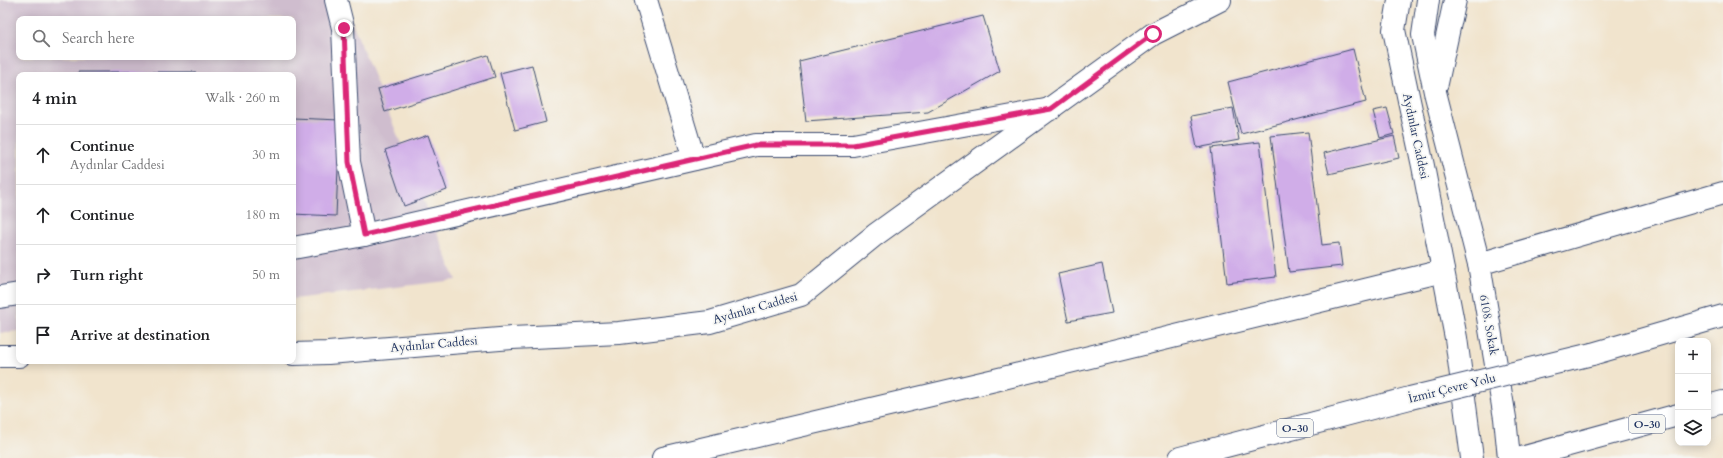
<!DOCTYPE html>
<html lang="en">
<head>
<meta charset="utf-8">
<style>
  :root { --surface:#fff; --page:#f2f2f2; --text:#202124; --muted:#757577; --line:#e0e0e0 }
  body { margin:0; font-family:Cardo,serif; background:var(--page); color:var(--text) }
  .controls { position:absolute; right:12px; bottom:12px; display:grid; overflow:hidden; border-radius:8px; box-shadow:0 2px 10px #0003 }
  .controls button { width:36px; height:36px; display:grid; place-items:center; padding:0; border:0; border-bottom:1px solid var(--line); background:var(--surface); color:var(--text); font:20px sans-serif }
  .stop { position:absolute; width:12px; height:12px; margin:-9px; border:3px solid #db2777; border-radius:50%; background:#fff }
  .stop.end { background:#db2777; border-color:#fff; box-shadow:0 1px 4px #0008 }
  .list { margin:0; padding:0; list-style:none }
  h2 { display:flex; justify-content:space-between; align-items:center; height:52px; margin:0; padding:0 16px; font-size:17px }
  h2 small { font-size:13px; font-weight:400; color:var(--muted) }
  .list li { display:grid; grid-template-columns:26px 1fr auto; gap:12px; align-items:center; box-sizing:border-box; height:60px; padding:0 16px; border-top:1px solid var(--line) }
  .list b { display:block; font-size:15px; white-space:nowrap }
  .list p { margin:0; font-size:13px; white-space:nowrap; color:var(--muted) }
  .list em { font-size:13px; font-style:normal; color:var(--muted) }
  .icon { flex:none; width:22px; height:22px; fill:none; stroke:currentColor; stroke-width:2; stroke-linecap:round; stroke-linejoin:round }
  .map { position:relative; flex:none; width:1723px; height:458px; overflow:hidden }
  .search { position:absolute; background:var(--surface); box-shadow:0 2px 10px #0003; left:16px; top:16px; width:280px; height:44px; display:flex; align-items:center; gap:10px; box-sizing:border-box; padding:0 14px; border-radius:8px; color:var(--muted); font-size:15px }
  .panel { position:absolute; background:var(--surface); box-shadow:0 2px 10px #0003; left:16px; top:72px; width:280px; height:292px; border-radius:8px }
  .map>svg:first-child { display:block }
  .industrial { fill:#cfbdce; fill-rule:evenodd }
  .building { fill:#d0ade8 }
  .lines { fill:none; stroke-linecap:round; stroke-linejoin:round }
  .street-casing { stroke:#3b4a6f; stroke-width:24 }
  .secondary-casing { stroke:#3b4a6f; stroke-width:24 }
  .highway-casing { stroke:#3b4a6f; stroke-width:24 }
  .street { stroke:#fff; stroke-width:22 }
  .secondary { stroke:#fff; stroke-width:22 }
  .highway { stroke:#fff; stroke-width:22 }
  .highway-bridge-casing { stroke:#3b4a6f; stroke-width:24; stroke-linecap:butt }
  .highway-bridge { stroke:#fff; stroke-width:22 }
  .route { stroke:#db2777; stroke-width:5 }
  .labels { text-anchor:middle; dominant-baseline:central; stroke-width:3.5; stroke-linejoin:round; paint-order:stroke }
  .shield { fill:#f6f6f2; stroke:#5d6b8a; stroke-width:1 }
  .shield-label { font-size:11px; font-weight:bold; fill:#1b2f5e }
  .street-label { font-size:12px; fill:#1b2f5e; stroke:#f6f6f2 }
</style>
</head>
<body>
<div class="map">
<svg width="1723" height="458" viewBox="0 0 1723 458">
  <rect width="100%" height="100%" fill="#f6f6f2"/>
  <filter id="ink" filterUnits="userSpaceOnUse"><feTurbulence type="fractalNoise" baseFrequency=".025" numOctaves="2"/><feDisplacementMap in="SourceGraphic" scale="8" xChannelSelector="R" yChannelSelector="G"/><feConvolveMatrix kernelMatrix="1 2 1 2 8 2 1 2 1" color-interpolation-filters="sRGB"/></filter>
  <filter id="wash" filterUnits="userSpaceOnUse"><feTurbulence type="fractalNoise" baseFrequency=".012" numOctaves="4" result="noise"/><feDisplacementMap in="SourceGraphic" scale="16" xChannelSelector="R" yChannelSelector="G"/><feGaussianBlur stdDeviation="0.9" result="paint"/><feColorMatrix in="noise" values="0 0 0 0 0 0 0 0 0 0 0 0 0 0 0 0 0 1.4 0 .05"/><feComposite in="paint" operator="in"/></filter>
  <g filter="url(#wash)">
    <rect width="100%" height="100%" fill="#f1e4cd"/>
    <path class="industrial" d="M0 0H343L456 280 293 299V75H19V331L0 333ZM19 19H293V57H19Z"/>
    <g id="blocks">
      <g class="building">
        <polygon points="983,16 1000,71 928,112 806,121 799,61"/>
        <polygon points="1353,49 1366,102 1241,134 1228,82"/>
        <polygon points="488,55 495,77 385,112 378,89"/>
        <polygon points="532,65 546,122 515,130 500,73"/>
        <polygon points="78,72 195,72 195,75 76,75"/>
        <polygon points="1233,108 1239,140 1197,148 1191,116"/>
        <polygon points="1387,108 1394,134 1380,138 1373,111"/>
        <polygon points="293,118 340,120 336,216 293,214"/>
        <polygon points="1308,132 1322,245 1339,243 1342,266 1289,272 1271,136"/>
        <polygon points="428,135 447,190 404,206 385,150"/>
        <polygon points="1394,136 1399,158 1329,174 1324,153"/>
        <polygon points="1260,142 1276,277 1227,283 1211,148"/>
        <polygon points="1102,264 1112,313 1068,321 1058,274"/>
      </g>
    </g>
  </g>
  <g filter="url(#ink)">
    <use href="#blocks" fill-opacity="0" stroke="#3b4a6f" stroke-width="1"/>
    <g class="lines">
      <defs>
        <g id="street">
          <polyline points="336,0 343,28 349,162 364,235"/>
          <polyline points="646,0 694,159"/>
          <polyline points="293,248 364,235 756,145 853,145 1051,109"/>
          <polyline points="0,297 19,294"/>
        </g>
        <g id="secondary">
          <polyline points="1399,0 1394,30 1423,166 1456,338 1472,458"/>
          <polyline points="1428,0 1423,35 1435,92 1479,264 1505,418 1509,458"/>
          <polyline points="1437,83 1455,0"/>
          <polyline points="293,354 328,353 512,338 619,333 710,322 801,295 875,235 1153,34 1220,0"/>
          <polyline points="0,356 19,356"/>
        </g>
        <g id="highway">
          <polyline points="1479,264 1723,193"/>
          <polyline points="1592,354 1723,316"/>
          <polyline points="1708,406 1723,402"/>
          <polyline points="663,458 995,380 1443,271"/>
          <polyline points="1180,458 1410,398"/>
          <polyline points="1521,458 1678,415"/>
        </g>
      </defs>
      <use href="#street" class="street-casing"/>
      <use href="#secondary" class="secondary-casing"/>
      <use href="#highway" class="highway-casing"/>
      <use href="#street" class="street"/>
      <use href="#secondary" class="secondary"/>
      <use href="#highway" class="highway"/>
      <defs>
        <polyline id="highway-bridge" points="1410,398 1592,354"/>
      </defs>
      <use href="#highway-bridge" class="highway-bridge-casing"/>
      <use href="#highway-bridge" class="highway-bridge"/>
    </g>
  </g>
  <g class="lines" filter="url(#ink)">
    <polyline class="route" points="344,28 349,162 364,235 756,145 853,145 1051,109 1153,34"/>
  </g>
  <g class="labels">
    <g class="shield">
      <rect x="1629" y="415" width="36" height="18" rx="3"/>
      <rect x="1277" y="419" width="36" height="18" rx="3"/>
    </g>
    <g class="shield-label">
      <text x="1647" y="424">O-30</text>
      <text x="1295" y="428">O-30</text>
    </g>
    <g class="street-label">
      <text transform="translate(1416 136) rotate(78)">Aydınlar Caddesi</text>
      <text transform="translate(755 308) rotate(-16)">Aydınlar Caddesi</text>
      <text transform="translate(1489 325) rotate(80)">6108. Sokak</text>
      <text transform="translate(434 344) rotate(-5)">Aydınlar Caddesi</text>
      <text transform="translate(1452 388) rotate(-14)">İzmir Çevre Yolu</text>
    </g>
  </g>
</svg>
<div class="controls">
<button>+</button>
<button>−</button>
<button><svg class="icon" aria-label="layers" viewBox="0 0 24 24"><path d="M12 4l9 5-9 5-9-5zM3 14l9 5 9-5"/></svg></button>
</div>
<div class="stop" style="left:1153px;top:34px"></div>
<div class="stop end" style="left:344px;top:28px"></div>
<div class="search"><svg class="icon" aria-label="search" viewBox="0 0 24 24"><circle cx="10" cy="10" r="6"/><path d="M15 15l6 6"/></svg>Search here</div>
<section class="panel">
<h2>4 min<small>Walk · 260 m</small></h2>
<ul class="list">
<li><svg class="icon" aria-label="ahead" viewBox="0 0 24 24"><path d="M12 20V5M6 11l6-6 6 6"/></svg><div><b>Continue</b><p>Aydınlar Caddesi</p></div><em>30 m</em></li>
<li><svg class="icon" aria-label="ahead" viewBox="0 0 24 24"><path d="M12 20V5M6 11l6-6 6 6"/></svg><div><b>Continue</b></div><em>180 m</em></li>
<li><svg class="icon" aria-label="right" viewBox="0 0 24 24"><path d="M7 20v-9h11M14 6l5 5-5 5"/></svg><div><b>Turn right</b></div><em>50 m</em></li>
<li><svg class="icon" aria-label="arrive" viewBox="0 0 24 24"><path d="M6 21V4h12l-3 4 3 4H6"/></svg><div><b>Arrive at destination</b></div></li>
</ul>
</section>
</div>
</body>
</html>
